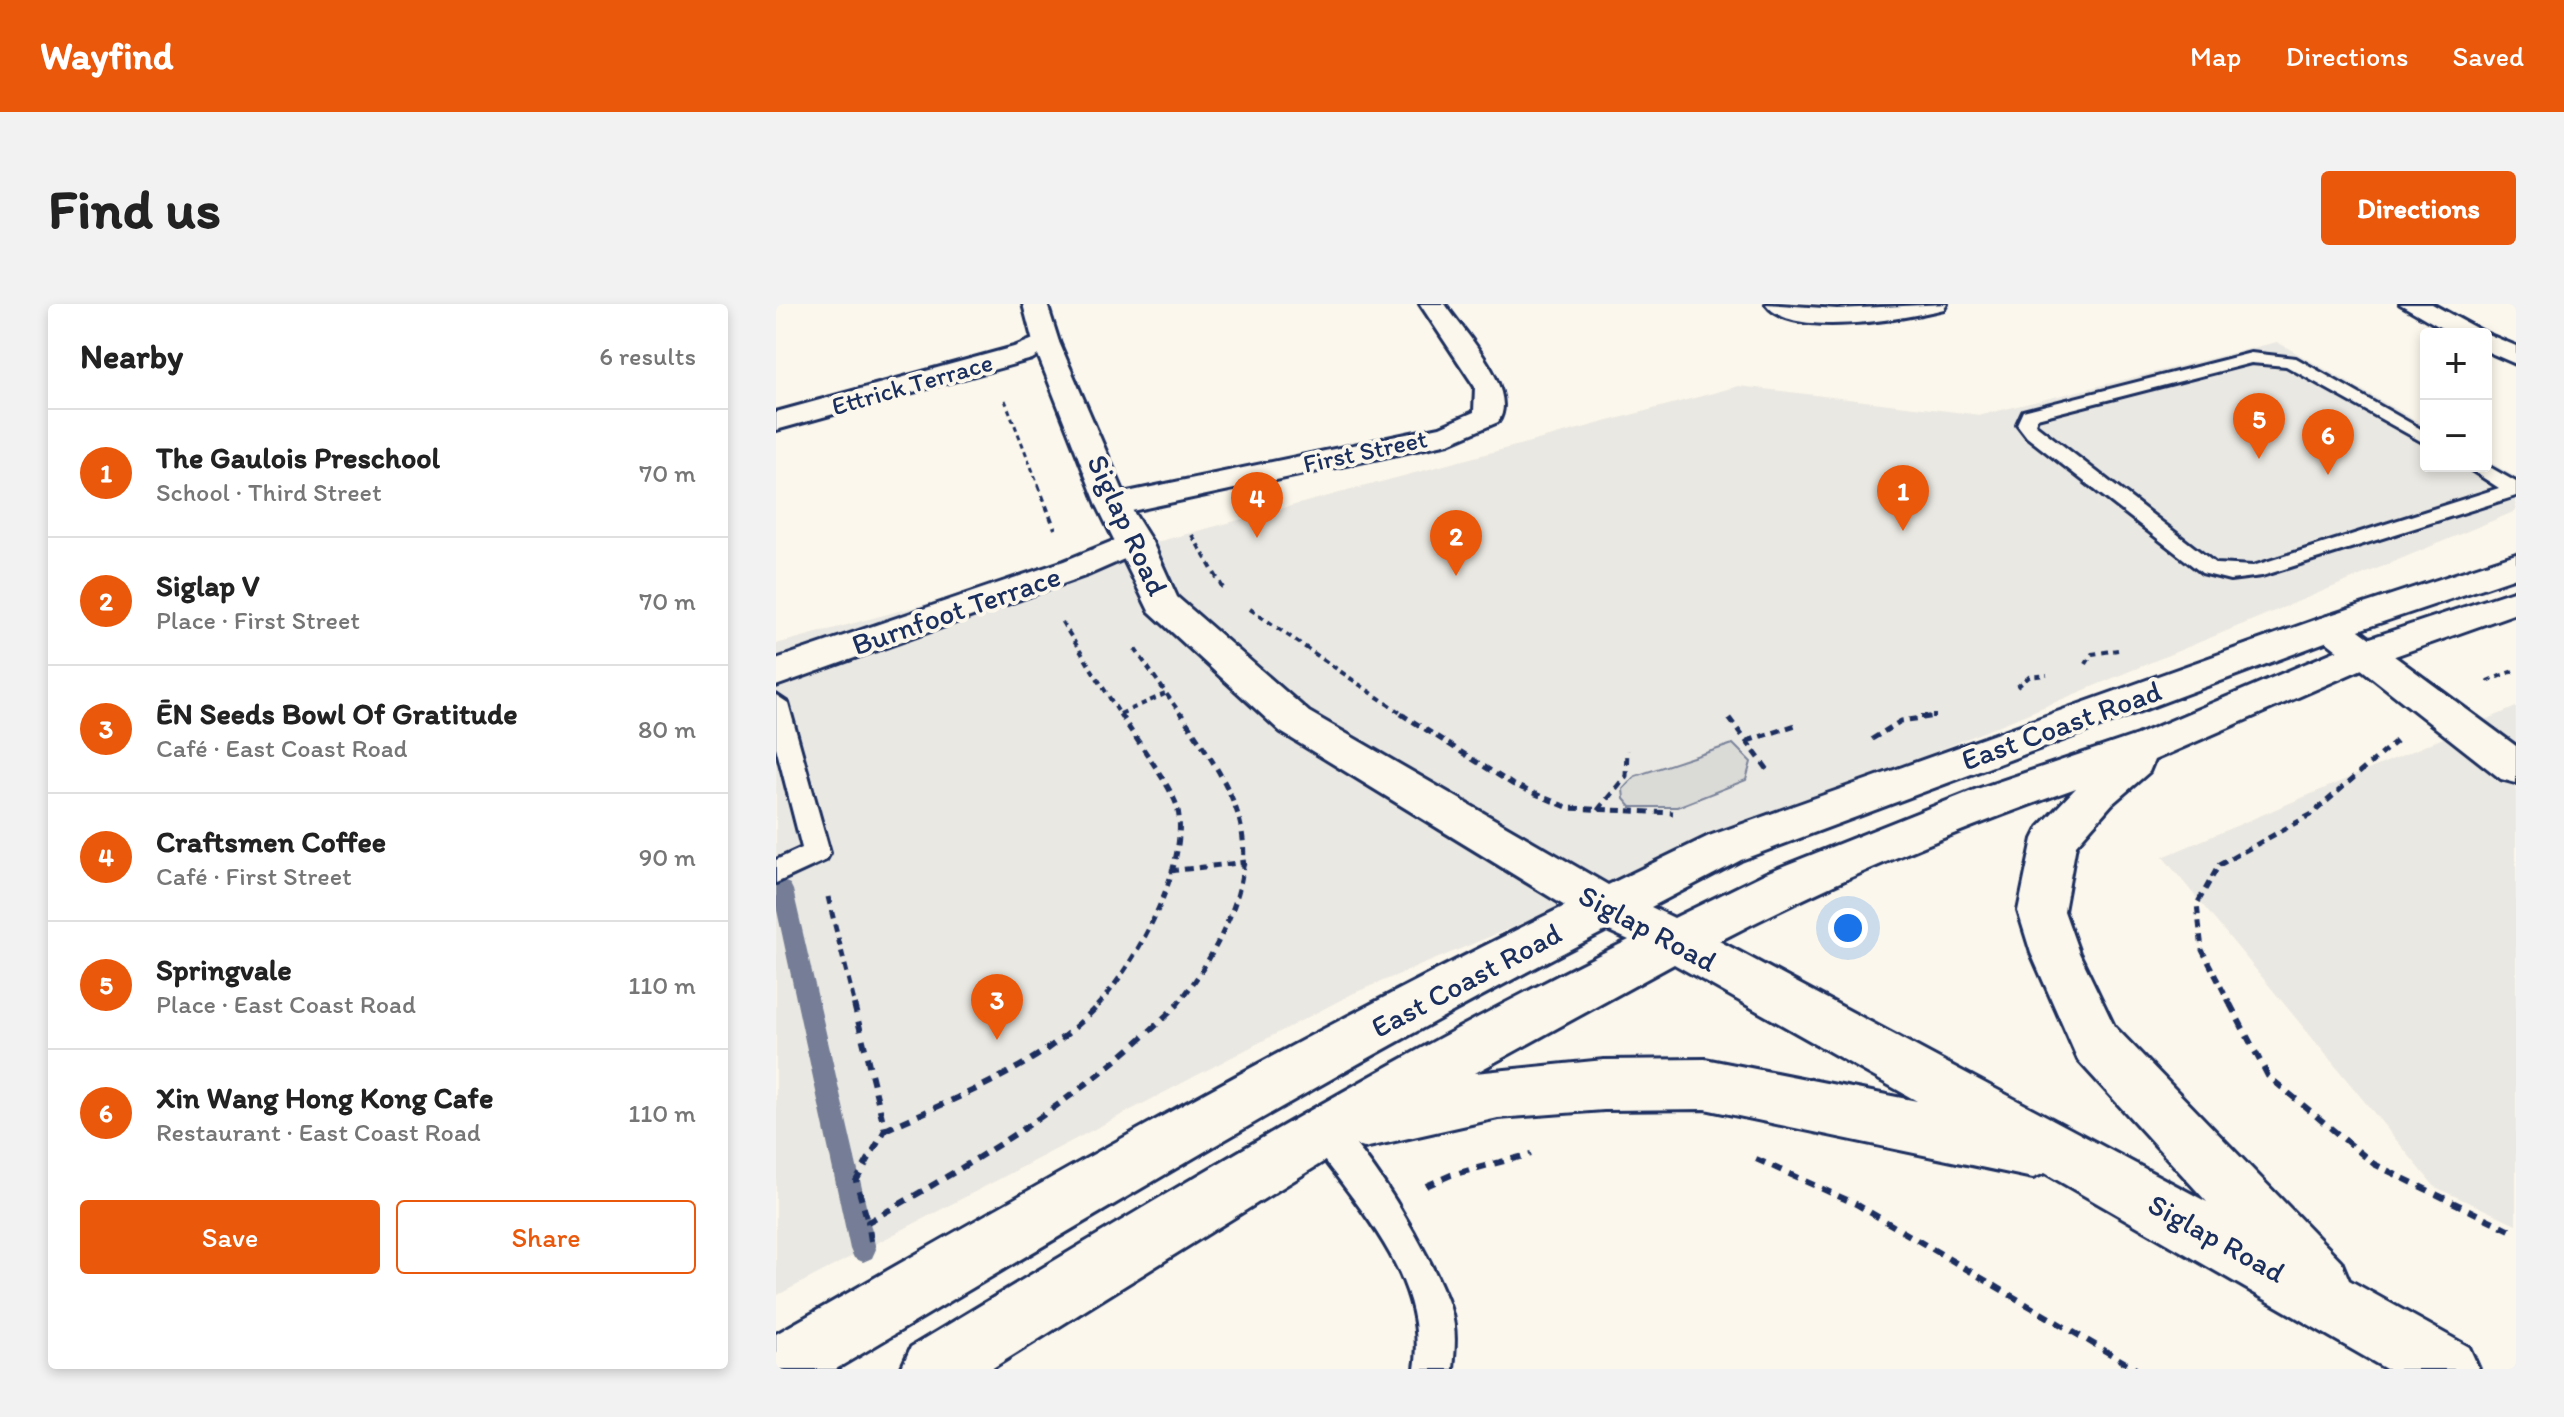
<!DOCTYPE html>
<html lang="en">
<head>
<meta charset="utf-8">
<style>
  :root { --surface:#fff; --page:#f2f2f2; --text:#222; --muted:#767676; --line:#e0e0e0; --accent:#ea580c }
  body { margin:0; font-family:Itim,sans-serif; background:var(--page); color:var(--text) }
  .controls { position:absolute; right:24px; top:24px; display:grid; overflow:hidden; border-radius:8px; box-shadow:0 4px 12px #0003 }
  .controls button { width:72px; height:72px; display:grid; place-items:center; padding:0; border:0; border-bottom:2px solid var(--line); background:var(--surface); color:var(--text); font:40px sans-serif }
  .you { position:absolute; left:1072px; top:624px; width:28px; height:28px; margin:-20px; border:6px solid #fff; border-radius:50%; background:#1a73e8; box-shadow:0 0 0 12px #1a73e833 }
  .badge { display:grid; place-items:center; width:52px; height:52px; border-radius:50%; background:var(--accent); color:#fff; font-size:26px; font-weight:700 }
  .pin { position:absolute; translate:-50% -66px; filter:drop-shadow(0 2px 4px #0008) }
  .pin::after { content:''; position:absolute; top:42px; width:28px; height:24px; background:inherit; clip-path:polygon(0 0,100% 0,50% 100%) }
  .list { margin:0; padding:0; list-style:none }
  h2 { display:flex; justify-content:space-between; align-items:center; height:104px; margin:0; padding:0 32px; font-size:34px }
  h2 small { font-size:26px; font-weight:400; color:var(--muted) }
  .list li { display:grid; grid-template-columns:52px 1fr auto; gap:24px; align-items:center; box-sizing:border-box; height:128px; padding:0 32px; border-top:2px solid var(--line) }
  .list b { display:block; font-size:30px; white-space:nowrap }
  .list p { margin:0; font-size:26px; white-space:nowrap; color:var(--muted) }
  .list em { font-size:26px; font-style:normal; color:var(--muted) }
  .actions { display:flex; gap:16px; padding:24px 32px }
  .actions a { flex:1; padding:18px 0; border:2px solid var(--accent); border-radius:8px; text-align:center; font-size:28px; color:var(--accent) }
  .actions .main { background:var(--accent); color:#fff }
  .map { position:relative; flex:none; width:1740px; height:1065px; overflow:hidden; border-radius:8px }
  header { display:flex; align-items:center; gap:48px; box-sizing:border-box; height:112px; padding:0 40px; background:var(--accent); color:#fff }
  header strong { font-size:38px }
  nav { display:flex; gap:44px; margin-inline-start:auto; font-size:28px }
  .intro { display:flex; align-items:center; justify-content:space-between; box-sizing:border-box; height:192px; padding:0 48px }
  h1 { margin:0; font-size:56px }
  .button { padding:20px 36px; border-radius:8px; background:var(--accent); color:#fff; font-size:28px; font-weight:700 }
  main { display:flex; gap:48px; padding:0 48px }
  aside { flex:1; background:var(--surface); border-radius:8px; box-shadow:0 4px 12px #0003 }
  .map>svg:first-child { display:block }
  .built { fill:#eae8e2 }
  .green { fill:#dadad7; stroke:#7a849a; stroke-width:2 }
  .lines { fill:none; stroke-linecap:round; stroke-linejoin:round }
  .stream { fill:#747e96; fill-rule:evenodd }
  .lane-casing { stroke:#1b2f5e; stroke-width:6 }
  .street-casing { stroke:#1b2f5e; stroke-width:6 }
  .secondary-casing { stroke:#1b2f5e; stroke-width:6 }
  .path-far3 { stroke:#1b2f5e; stroke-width:3; stroke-dasharray:5 4; stroke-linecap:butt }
  .path-far2 { stroke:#1b2f5e; stroke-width:4; stroke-dasharray:6 5; stroke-linecap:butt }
  .path-far1 { stroke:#1b2f5e; stroke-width:5; stroke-dasharray:8 6; stroke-linecap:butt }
  .path { stroke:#1b2f5e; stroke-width:6; stroke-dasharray:10 8; stroke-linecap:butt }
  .lane { fill:#fbf7ec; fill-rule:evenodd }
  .street { fill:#fbf7ec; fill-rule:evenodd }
  .secondary { fill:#fbf7ec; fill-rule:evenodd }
  .labels { text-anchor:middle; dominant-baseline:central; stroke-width:8; stroke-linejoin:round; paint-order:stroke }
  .far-street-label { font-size:26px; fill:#1b2f5e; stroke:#fbf7ec }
  .street-label { font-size:30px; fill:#1b2f5e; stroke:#fbf7ec }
</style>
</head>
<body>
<header>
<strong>Wayfind</strong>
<nav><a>Map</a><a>Directions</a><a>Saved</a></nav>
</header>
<div class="intro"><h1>Find us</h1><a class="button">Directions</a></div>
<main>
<aside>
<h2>Nearby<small>6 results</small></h2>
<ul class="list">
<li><span class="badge">1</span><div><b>The Gaulois Preschool</b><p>School · Third Street</p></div><em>70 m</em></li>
<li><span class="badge">2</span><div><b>Siglap V</b><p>Place · First Street</p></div><em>70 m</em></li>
<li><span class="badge">3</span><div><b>ĒN Seeds Bowl Of Gratitude</b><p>Café · East Coast Road</p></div><em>80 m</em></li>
<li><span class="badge">4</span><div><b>Craftsmen Coffee</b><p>Café · First Street</p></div><em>90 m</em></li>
<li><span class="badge">5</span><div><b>Springvale</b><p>Place · East Coast Road</p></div><em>110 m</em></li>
<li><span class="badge">6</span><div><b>Xin Wang Hong Kong Cafe</b><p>Restaurant · East Coast Road</p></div><em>110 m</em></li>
</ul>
<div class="actions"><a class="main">Save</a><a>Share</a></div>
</aside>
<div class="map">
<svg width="1740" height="1065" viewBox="0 0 1740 1065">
  <rect width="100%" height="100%" fill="#fbf7ec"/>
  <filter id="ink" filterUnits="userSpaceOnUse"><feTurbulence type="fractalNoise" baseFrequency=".0125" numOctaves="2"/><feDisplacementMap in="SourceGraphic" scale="16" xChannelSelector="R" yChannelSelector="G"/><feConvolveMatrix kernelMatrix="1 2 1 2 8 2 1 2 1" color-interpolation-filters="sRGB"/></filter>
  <g filter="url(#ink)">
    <g class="built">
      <polygon points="1501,38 1650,122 1650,162 1710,162 1710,156 1740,173 1740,207 578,689 0,992 0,340 963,82 1205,111"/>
      <polygon points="1740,403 1740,920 1659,883 1387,553"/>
    </g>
    <polygon class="green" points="957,440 975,458 970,476 901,503 855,503 848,495 847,485 859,472"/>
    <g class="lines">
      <polygon class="stream" points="7,577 14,580 17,586 100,945 96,954 87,958 78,954 74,945 0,602 0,580"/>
      <defs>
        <g id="lane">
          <polygon points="1475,49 1520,54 1650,128 1650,140 1510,62 1475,59 1261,114 1259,120 1440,260 1477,262 1723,184 1689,162 1710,161 1740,178 1740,192 1486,272 1454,276 1426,269 1251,133 1241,120 1247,107"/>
          <polygon points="0,391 12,399 54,549 50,556 0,579 0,556 26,544 0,443"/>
          <path d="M546 811C586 828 660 960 674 1004 681 1025 679 1044 677 1065H639C650 995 609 936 568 882 555 864 539 847 530 827L535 816Z"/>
        </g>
        <g id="street">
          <path d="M644 0H669C687 27 744 86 722 118L673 139 337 211 326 208 321 201 326 194 337 191 664 123 698 108 699 83Z"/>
          <path d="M990 0 1061 5 1171 0 1168 5C1131 14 1014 36 990 0Z"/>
          <polygon points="1624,0 1656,0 1709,29 1740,42 1740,60 1710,47 1710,30 1676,30"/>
          <polygon points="270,30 279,32 283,38 256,55 0,126 0,108 238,43"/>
          <polygon points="359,228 371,231 376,238 371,245 312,271 0,382 0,355 288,257"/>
          <polygon points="1555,311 1568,315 1740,442 1740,479 1725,475 1542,331 1537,323 1542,315"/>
        </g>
        <path id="secondary" d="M247 0H271L283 38 353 201 376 238 401 293 533 408 832 581 933 532 1542 315 1740 250V273L1568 331 965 556 875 603 898 614 990 569 1201 485 1361 431 1576 340 1740 286V309L1602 358 1378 456 1373 468 1336 500 1300 541 1288 607 1303 649 1338 722 1565 957 1573 976 1693 1043 1703 1065H1610L1269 869 1257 874 929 805 828 806 722 814 588 844 576 840 215 1065H125L135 1043C371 901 605 758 853 636L831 626C568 761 314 914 60 1065H0V1030C260 882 520 733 789 602L505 428 373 307 321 201 257 38ZM1300 484 1263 523 1257 535 1242 607 1255 649 1302 756 1431 898 943 637C1058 577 1178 527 1300 484ZM898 660 1141 797 929 755 828 756 699 769Z"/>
      </defs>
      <use href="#lane" class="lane-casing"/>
      <use href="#street" class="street-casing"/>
      <use href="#secondary" class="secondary-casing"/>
      <polyline class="path-far3" points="229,96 263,183"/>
      <g class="path-far2">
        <polyline points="262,181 279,225"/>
        <polyline points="416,231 447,284"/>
        <polyline points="474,305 629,412"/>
        <polyline points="286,318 345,412"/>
        <polyline points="359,345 406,412"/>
        <polyline points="1310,360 1316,350 1342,346"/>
        <polyline points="1711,377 1740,366"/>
        <polyline points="1241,383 1253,373 1271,371"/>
        <polyline points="344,410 389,390"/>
        <polyline points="1145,412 1160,412"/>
      </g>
      <g class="path-far1">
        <polyline points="625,410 736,480 793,504 897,509"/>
        <polyline points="953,414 995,470"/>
        <polyline points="1096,435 1125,417 1160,412"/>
        <polyline points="971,437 1023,420"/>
        <polyline points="822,506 850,472 851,446"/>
        <polyline points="394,567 470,558"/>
        <polyline points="52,593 79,702"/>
        <path d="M321 702C359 661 413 563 402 506 399 487 356 430 344 410"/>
        <path d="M400 702C421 676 438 649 451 619 490 531 455 483 405 410"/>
        <polyline points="1455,702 1426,646 1421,600 1443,561 1536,510 1620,437"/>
      </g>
      <g class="path">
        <polyline points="78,700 109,826 80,877 92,918"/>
        <polyline points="1454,700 1492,772 1598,860 1740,929"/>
        <path d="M109 826C187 790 264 764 323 700"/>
        <polyline points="980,855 1080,900 1360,1065"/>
        <polyline points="650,882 675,871 755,850"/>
        <path d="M95 937 92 918C204 855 311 791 402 700"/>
      </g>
      <use href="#lane" class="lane"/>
      <use href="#street" class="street"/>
      <use href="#secondary" class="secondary"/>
    </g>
  </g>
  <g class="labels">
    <g class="far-street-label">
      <text transform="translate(136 80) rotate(-16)">Ettrick Terrace</text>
      <text transform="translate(589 147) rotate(-12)">First Street</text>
    </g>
    <g class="street-label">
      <text transform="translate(352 221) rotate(65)">Siglap Road</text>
      <text transform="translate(180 306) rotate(-19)">Burnfoot Terrace</text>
      <text transform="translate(1285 421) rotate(-20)">East Coast Road</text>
      <text transform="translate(872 624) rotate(28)">Siglap Road</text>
      <text transform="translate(690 676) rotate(-28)">East Coast Road</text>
      <text transform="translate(1441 934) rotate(29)">Siglap Road</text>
    </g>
  </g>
</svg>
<div class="controls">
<button>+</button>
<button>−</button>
</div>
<div class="you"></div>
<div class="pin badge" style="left:1127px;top:227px">1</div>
<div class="pin badge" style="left:680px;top:272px">2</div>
<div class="pin badge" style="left:221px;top:736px">3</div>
<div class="pin badge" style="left:481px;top:234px">4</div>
<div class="pin badge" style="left:1483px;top:155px">5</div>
<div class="pin badge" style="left:1552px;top:171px">6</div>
</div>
</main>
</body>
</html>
